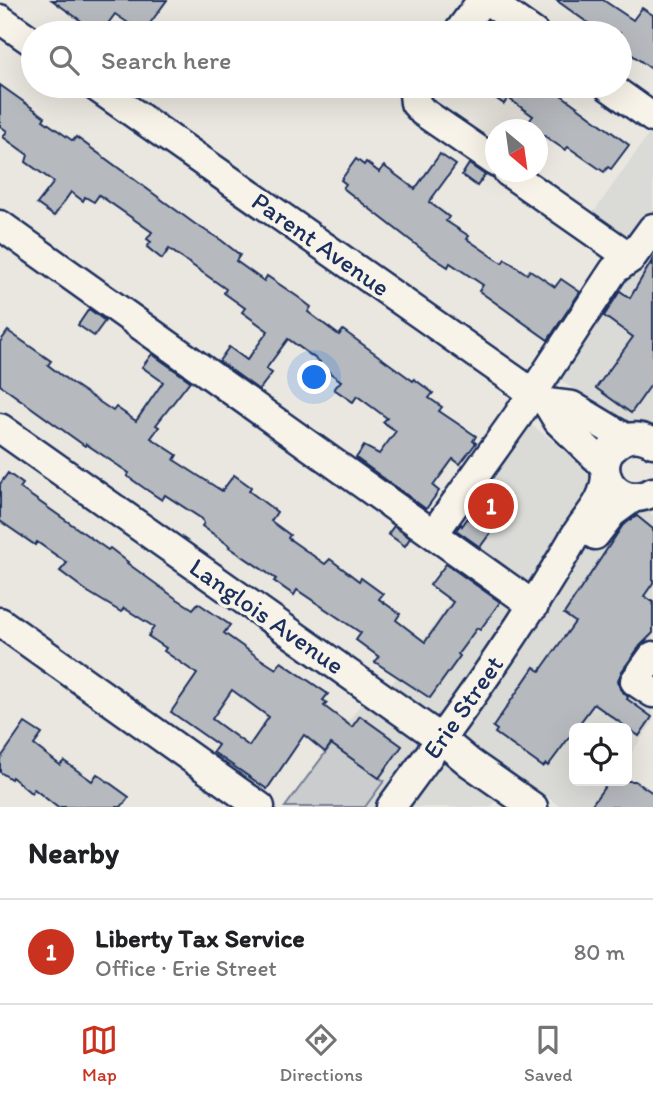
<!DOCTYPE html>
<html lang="en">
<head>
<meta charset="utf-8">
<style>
  :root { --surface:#fff; --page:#f6f6f6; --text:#202124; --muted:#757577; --line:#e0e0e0; --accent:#c8321e }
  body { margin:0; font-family:Itim,sans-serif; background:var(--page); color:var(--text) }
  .controls { position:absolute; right:21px; bottom:21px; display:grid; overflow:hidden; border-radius:10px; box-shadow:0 7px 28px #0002 }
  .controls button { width:63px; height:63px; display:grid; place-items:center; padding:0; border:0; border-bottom:2px solid var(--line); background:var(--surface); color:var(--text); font:35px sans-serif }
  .compass { position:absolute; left:485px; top:119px; width:63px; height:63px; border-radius:50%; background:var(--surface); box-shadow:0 7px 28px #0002; rotate:151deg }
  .you { position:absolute; left:315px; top:378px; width:24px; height:24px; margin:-18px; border:5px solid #fff; border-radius:50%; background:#1a73e8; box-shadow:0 0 0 10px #1a73e833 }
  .badge { display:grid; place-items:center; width:46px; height:46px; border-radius:50%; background:var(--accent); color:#fff; font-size:23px; font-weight:700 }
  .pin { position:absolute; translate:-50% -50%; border:4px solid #fff; box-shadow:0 2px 7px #0006 }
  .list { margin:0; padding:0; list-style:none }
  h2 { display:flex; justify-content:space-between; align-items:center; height:91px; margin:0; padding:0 28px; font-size:30px }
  h2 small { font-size:23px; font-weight:400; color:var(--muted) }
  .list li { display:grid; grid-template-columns:46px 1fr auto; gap:21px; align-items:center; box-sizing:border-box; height:105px; padding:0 28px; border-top:2px solid var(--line) }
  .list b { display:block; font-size:26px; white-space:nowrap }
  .list p { margin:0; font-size:23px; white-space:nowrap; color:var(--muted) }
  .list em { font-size:23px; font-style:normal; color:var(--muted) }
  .icon { flex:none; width:38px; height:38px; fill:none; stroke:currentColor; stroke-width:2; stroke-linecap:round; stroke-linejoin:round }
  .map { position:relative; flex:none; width:653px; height:807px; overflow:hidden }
  .search { position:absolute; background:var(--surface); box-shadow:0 7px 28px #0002; left:21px; right:21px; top:21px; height:77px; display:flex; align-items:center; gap:18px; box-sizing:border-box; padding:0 24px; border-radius:38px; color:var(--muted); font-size:26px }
  .sheet { height:196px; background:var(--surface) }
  nav { display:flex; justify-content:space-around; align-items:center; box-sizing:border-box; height:98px; border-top:2px solid var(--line); background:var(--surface); font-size:19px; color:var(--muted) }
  nav a { display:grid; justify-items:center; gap:4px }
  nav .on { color:var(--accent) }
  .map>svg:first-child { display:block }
  .built { fill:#dadad6 }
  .green { fill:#cbcccd; stroke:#737e96; stroke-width:2 }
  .building { fill:#b6babf; stroke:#1b2f5e; stroke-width:2; fill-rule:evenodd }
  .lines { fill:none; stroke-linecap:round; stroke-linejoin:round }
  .minor-casing { stroke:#1b2f5e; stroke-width:33 }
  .minor { stroke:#f7f3e8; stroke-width:28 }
  .labels { text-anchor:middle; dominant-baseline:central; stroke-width:7; stroke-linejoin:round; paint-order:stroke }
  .street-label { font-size:26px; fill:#1b2f5e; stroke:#f7f3e8 }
</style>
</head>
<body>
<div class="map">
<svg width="653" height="807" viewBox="0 0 653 807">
  <rect width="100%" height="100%" fill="#eae7e0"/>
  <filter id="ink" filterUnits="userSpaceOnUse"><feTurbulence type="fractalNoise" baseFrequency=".0143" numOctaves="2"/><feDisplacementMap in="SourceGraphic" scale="14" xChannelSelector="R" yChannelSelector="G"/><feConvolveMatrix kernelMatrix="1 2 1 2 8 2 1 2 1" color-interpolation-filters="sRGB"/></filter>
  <g filter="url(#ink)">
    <g class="built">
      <polygon points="653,128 653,444 543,368 629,247 589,219"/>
      <polygon points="509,408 653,516 653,722 627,759 627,728 574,728 574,781 611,781 593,807 561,807 516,775 491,807 286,807 363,701 374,709 473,570 423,535"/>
    </g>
    <polygon class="green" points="332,744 384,781 365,807 285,807"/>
    <g class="building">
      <polygon points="52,0 167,0 143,33 115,14 101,33 98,33"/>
      <polygon points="556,0 603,0 633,20 642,8 653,15 653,70 620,46 620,33 602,33"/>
      <polygon points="0,85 45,117 43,120 73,141 76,137 195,224 221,240 240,255 236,261 264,281 267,276 298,297 311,307 308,312 339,335 343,330 413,381 414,379 433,393 429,398 442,407 439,411 476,436 473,441 476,443 460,464 453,459 433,486 439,491 426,509 356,458 364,446 379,454 396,431 383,422 387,418 357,396 353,402 334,389 341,381 318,364 320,362 288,339 266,369 272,373 259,390 219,361 229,347 247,360 268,331 242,312 245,308 224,293 226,289 169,249 162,259 147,247 151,242 147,239 152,232 99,195 94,202 85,197 83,201 71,192 54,216 37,204 54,182 26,162 28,155 3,137 7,131 0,126"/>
      <polygon points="478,86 549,86 629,145 611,169 608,167 604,172 568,147 565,150 527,124 533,116 508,98 504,104"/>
      <polygon points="440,154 456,165 429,202 449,217 446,221 469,236 467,239 502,263 505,259 527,274 530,270 555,287 561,279 580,292 548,340 479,291 483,285 450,263 448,267 428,254 343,188 346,184 341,180 356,159 364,165 366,162 379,172 384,166 415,189"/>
      <polygon points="469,164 485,175 477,186 462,175"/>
      <polygon points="653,259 653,382 631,413 596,388 633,337 604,316 620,291 630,298"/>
      <polygon points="89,309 105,321 94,336 78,325"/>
      <polygon points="8,331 51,361 48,365 70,382 113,411 116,407 136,421 163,382 142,367 152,354 190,381 156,425 159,427 151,438 177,455 174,460 222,491 234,475 251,487 249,491 277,512 271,521 290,535 288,538 325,564 330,559 359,581 361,578 383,594 379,599 400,614 396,620 425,642 453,602 430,585 446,564 500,602 480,630 477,628 458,654 460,656 430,698 375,662 379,657 356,640 361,633 297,590 294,595 274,581 276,579 229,547 230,546 202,526 204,523 202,519 165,495 162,500 144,488 127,476 129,473 86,444 85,446 0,385 0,342"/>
      <path d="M8 473 23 484 20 488 108 550 110 548 128 562 127 563 174 597 193 609 198 603 230 625 224 633 259 658 276 669 281 662 328 694 323 700 327 703 324 706 352 727 360 716 402 746 379 778 331 744 325 752 304 735 267 789 213 752 218 745 171 712 197 674 164 651 166 648 148 636 154 627 124 608 121 612 88 592 60 571 67 563 37 542 35 545 0 521V484ZM232 690 269 717 249 746 212 719Z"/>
      <polygon points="488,490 510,506 480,547 456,530 461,524 462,526"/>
      <polygon points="637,516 653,529 653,583 644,596 653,602 653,633 640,646 622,671 618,680 620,689 628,697 627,699 652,717 639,736 594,704 548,766 546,764 543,767 495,733 497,730 493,727 534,667 540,671 575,622 564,614 623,525"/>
      <polygon points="394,526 410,538 405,546 388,534"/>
      <polygon points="25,723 42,734 34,745 60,765 64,761 92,781 97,774 129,797 121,807 57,807 34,789 31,793 12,777 11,779 0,772 0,759"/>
      <polygon points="609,781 635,781 653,793 653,807 590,807"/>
    </g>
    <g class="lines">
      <defs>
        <g id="minor">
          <polyline points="487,0 534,33"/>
          <polyline points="0,19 33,42"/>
          <polyline points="458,33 482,0"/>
          <polyline points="95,86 547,403 558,421 605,466"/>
          <polyline points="420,86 414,94 415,103 423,112 496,162"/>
          <polyline points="608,86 653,118"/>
          <polyline points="508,172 631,258"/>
          <polyline points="0,225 534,606"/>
          <polyline points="547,403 572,406 625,438"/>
          <polyline points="0,428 441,739 470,763 533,807"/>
          <path d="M653 443C643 437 632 435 622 441 585 462 615 513 653 492"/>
          <polyline points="434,533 517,417 614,270 631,258 653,228"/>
          <polyline points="595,535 612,513 634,497"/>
          <polyline points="0,622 260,807"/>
          <polyline points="653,656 635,681 653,693"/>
          <path d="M391 807C456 719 520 631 575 536 588 514 604 504 606 476"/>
        </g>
      </defs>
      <use href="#minor" class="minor-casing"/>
      <use href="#minor" class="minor"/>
    </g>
  </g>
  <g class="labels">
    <g class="street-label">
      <text transform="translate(321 244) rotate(35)">Parent Avenue</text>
      <text transform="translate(267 616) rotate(35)">Langlois Avenue</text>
      <text transform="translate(463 707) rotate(-55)">Erie Street</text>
    </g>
  </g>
</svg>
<div class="controls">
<button><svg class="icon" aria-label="locate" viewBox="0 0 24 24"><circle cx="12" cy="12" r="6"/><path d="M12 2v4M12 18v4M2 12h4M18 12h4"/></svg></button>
</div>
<svg class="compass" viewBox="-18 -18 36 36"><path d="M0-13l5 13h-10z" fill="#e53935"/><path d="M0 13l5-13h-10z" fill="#757577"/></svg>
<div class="you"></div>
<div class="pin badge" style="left:491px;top:506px">1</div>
<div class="search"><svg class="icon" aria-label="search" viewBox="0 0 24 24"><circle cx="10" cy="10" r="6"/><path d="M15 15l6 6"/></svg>Search here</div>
</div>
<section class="sheet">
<h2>Nearby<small></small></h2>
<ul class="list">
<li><span class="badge">1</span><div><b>Liberty Tax Service</b><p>Office · Erie Street</p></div><em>80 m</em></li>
</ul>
</section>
<nav>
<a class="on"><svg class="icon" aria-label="map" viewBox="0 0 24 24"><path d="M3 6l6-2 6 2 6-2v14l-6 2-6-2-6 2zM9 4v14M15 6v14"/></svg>Map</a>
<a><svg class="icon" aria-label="directions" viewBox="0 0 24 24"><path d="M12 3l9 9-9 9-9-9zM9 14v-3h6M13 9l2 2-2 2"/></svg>Directions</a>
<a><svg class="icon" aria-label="saved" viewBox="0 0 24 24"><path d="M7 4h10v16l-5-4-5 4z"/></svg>Saved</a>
</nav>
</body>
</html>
